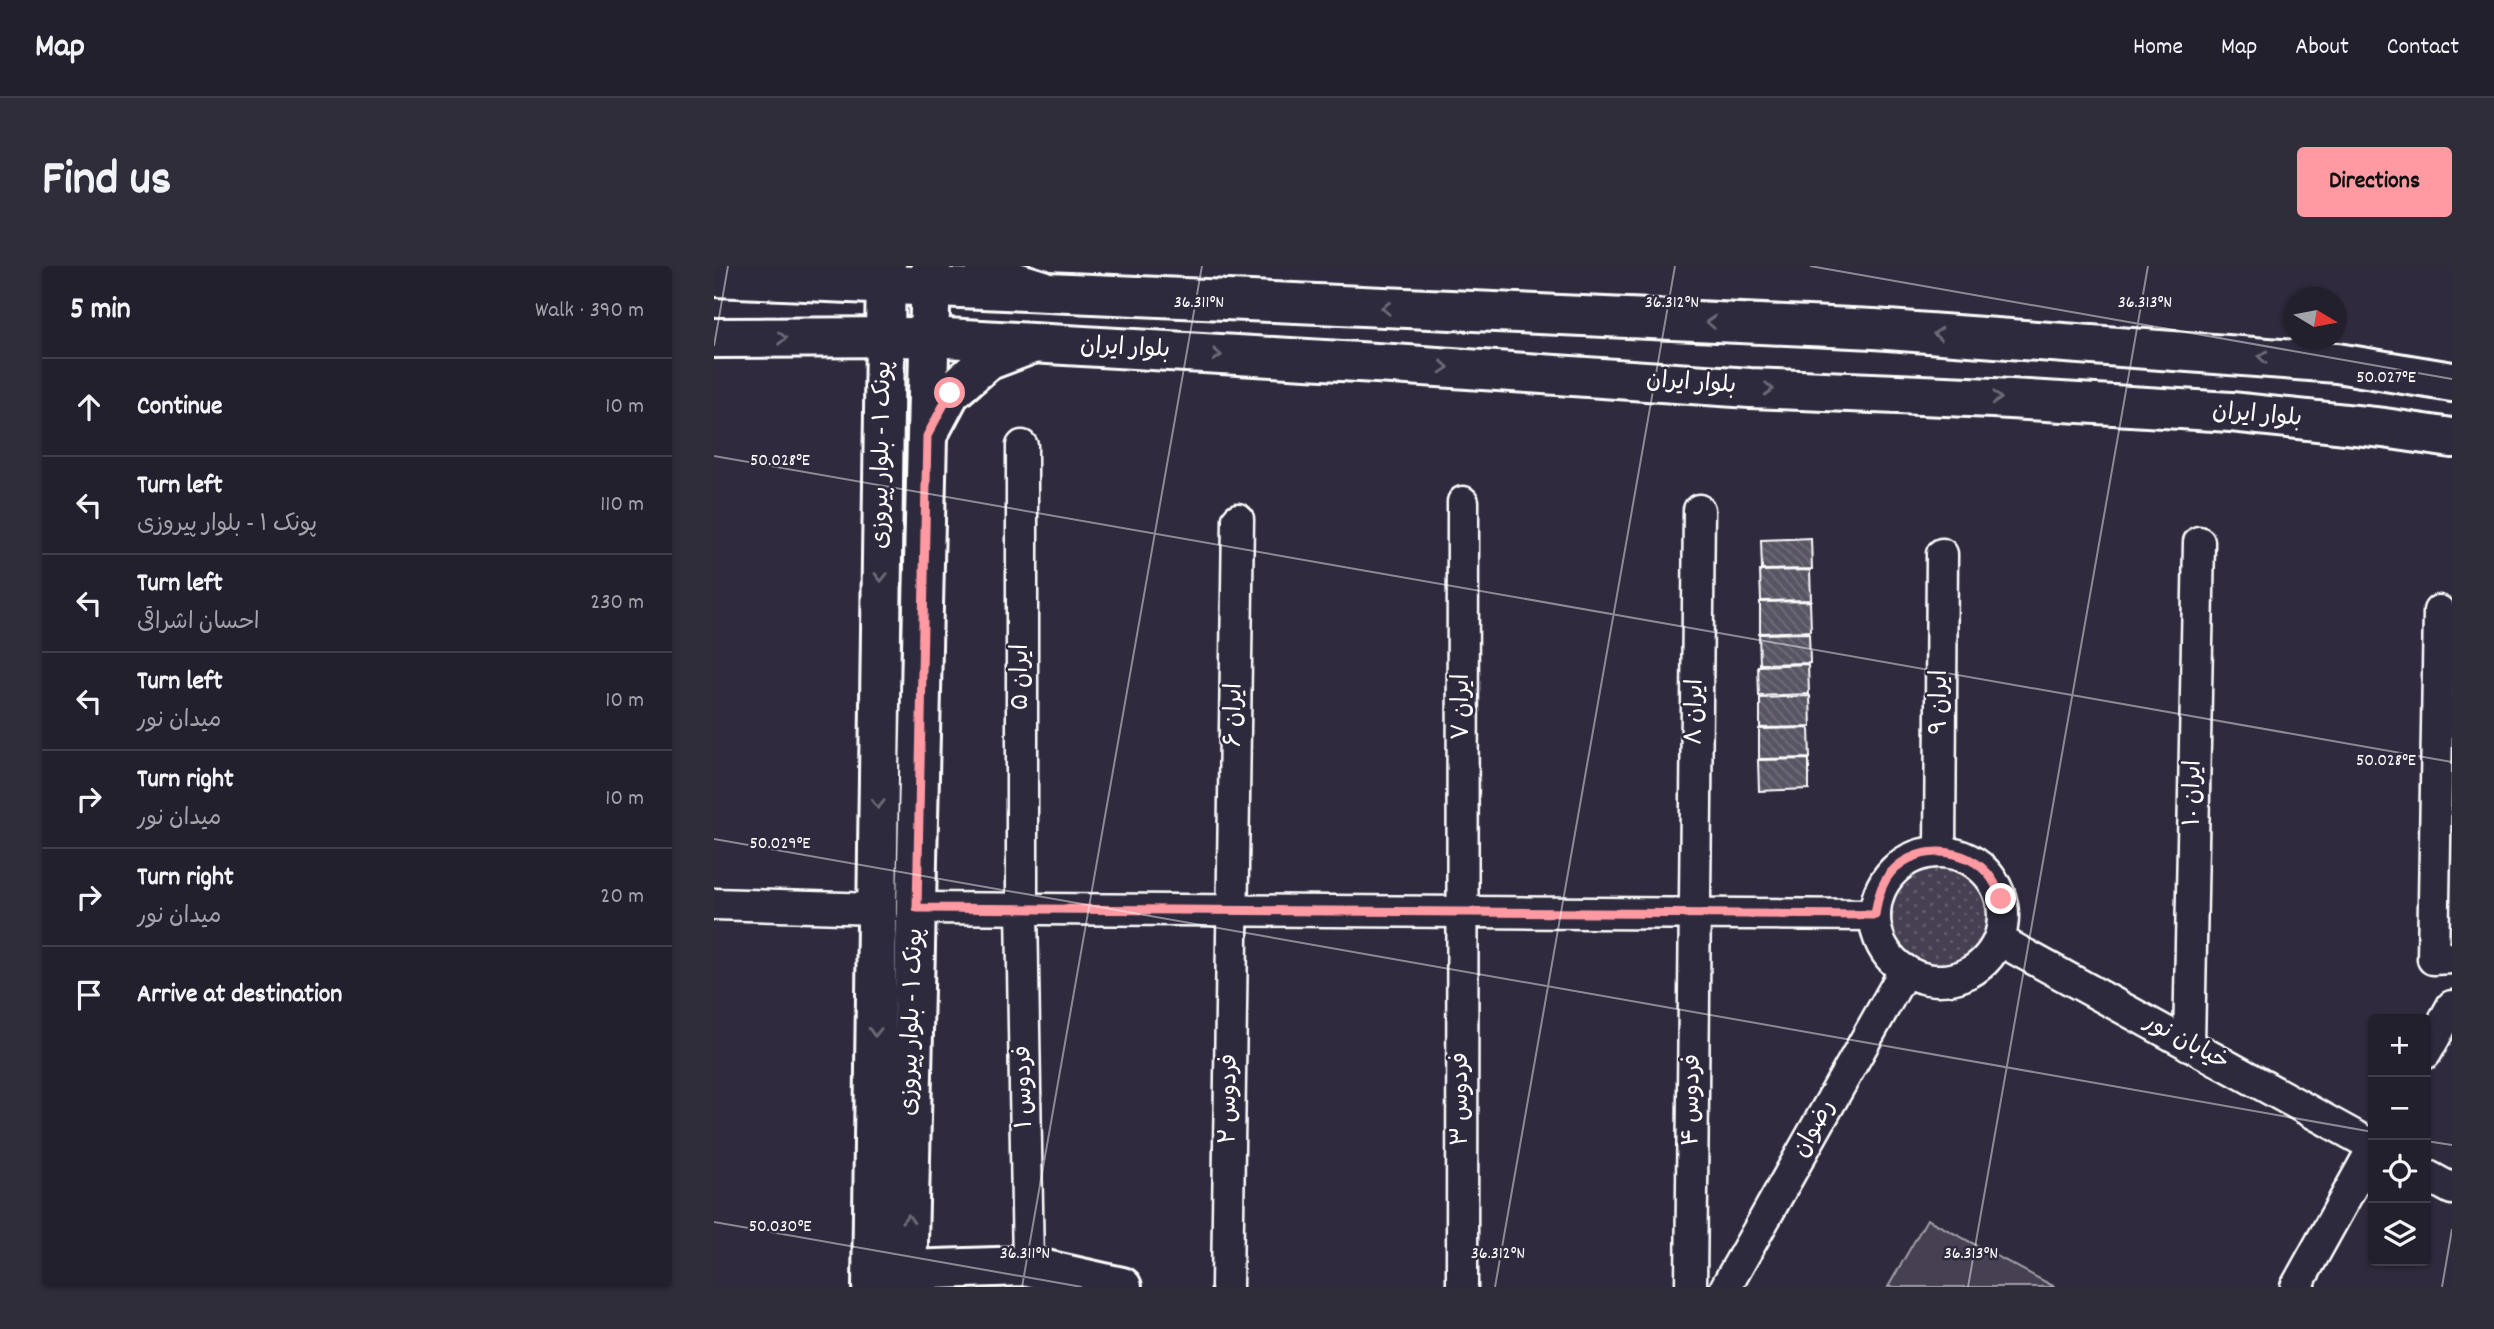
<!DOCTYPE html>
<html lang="en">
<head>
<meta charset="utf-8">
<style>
  :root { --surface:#23202e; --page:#2f2d3a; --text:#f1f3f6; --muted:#a3a3aa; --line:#403e4a; --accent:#ff9aa2 }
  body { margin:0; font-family:Dekko,"Playpen Sans Arabic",sans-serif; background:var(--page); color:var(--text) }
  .controls { position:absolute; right:21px; bottom:21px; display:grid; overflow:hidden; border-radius:7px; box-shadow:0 2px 5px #0004 }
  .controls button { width:63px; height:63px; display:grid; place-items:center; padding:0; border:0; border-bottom:2px solid var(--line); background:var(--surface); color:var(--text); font:35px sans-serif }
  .compass { position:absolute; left:1570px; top:21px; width:63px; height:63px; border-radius:50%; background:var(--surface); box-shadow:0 2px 5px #0004; rotate:100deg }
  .stop { position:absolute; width:21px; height:21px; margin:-16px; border:5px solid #ff9aa2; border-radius:50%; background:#fff }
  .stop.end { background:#ff9aa2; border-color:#fff; box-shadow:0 2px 7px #0008 }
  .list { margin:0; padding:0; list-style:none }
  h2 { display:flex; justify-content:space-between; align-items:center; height:91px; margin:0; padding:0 28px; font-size:30px }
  h2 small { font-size:23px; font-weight:400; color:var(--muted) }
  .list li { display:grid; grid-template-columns:46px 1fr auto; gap:21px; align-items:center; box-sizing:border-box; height:98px; padding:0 28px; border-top:2px solid var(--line) }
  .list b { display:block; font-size:26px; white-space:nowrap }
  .list p { margin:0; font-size:23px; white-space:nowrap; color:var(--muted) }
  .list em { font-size:23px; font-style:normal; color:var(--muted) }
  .icon { flex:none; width:38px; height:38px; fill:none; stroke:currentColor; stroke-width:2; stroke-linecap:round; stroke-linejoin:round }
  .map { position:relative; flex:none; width:1738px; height:1021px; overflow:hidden; border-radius:7px }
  header { display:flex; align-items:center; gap:42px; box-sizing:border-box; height:98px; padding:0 35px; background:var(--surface); border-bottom:2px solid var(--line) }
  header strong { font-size:33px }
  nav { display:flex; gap:38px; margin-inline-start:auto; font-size:24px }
  .intro { display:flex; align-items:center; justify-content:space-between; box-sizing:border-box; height:168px; padding:0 42px }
  h1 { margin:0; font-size:49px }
  .button { padding:18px 32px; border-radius:7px; background:var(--accent); color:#111; font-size:24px; font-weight:700 }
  main { display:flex; gap:42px; padding:0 42px }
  aside { flex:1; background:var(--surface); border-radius:7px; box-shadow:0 2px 5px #0004 }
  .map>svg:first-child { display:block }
  .grass { fill:url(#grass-dots); stroke:#a2a0a8; stroke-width:2 }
  .park { fill:#464152; stroke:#a2a0a8; stroke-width:2 }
  .building { fill:url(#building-back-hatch); stroke:#fff; stroke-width:2 }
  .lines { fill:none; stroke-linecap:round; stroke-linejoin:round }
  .street-casing { stroke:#fff; stroke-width:35 }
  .secondary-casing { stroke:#fff; stroke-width:44 }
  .primary-casing { stroke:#fff; stroke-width:44 }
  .street { stroke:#2f2a3d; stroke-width:30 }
  .secondary { stroke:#2f2a3d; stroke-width:38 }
  .primary { stroke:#2f2a3d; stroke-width:38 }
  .oneway { stroke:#6d6a77 }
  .route { stroke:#ff9aa2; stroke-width:9 }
  .ticks { fill:none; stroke:#fff; stroke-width:2; stroke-opacity:0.45 }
  .labels { text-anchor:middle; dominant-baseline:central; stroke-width:5; stroke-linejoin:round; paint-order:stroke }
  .street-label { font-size:24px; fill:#fff; stroke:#2f2a3d }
  .ticks-label { font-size:18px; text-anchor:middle; fill:#fff; stroke:#2f2a3d; stroke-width:5; stroke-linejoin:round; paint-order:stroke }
</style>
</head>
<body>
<header>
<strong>Map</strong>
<nav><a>Home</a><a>Map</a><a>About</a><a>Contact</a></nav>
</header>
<div class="intro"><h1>Find us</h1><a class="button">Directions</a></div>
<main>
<aside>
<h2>5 min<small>Walk · 390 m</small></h2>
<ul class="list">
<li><svg class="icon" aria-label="ahead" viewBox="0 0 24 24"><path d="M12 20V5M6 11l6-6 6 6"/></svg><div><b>Continue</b></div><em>10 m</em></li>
<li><svg class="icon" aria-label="left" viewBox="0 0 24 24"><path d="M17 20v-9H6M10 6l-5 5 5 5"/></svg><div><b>Turn left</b><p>پونک ۱ - بلوار پیروزی</p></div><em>110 m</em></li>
<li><svg class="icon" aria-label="left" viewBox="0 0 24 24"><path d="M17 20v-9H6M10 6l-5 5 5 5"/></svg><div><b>Turn left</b><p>احسان اشراقی</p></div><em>230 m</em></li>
<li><svg class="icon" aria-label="left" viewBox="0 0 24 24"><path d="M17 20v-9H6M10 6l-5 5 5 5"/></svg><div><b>Turn left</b><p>میدان نور</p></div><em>10 m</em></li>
<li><svg class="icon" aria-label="right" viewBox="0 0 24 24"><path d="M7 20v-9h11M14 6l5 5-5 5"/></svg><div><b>Turn right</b><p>میدان نور</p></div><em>10 m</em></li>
<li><svg class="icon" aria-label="right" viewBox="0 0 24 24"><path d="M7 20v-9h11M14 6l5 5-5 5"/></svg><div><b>Turn right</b><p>میدان نور</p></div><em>20 m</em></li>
<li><svg class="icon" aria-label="arrive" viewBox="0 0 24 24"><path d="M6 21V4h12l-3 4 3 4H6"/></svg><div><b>Arrive at destination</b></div></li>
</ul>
</aside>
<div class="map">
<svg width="1738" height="1021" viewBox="0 0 1738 1021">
  <defs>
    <pattern id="grass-dots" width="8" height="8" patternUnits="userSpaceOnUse" patternTransform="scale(1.75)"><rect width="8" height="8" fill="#464152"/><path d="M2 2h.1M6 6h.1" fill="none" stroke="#625e6c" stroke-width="1.8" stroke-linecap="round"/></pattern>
    <pattern id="building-back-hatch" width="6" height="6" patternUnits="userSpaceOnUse" patternTransform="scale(1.75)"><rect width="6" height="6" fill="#595564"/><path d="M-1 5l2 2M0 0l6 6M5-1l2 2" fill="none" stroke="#726e7b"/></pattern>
  </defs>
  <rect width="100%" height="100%" fill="#2f2a3d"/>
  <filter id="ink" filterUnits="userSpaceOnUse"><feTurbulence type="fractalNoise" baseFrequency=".0143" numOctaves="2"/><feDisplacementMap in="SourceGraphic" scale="14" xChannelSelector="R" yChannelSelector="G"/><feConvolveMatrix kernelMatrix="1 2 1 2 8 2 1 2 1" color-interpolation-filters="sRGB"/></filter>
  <g filter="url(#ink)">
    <path class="grass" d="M1226 582C1239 586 1253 590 1265 599 1288 617 1297 654 1281 680 1216 783 1079 626 1226 582Z"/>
    <polygon class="park" points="1213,953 1341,1021 1174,1021"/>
    <g class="building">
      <polygon points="1097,272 1098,303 1048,304 1047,274"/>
      <polygon points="1096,304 1097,334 1047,335 1046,305"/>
      <polygon points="1096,335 1097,365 1046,367 1046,336"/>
      <polygon points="1095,367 1096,397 1046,398 1045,368"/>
      <polygon points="1094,398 1095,428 1045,430 1044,400"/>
      <polygon points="1096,430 1097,461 1046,462 1046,432"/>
      <polygon points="1095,462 1096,492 1045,493 1045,463"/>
      <polygon points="1095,493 1095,523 1045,525 1044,494"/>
    </g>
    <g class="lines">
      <defs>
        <g id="street">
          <polyline points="308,180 308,642 314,1000"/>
          <polyline points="1725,345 1719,693 1738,692"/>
          <polyline points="1226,585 1228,288"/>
          <circle cx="1225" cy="650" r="64"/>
          <polyline points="0,638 162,643"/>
          <polyline points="203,642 1161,649"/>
          <polyline points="1285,674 1659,880"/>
          <polyline points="1475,779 1485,276"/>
          <polyline points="1712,787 1738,740"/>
          <polyline points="1712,909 1738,923"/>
          <polyline points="513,1021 524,253"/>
          <polyline points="748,1021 749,236"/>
          <polyline points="977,1021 985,244"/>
          <polyline points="1012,1021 1191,704"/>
          <polyline points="1582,1021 1659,882"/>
        </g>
        <g id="secondary">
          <polyline points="272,0 299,15 328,24"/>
          <polyline points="214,168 236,127 273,95 318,78"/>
          <polyline points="192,1004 314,1000 408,1021"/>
          <polyline points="158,1021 172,0"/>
          <polyline points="193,1021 217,0"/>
        </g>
        <g id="primary">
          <polyline points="0,11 1160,63 1623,97 1738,116"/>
          <polyline points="0,72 215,71 679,98 1036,122 1279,132 1517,146 1670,162 1738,172"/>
        </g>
      </defs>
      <use href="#street" class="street-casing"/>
      <use href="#secondary" class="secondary-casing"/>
      <use href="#primary" class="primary-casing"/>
      <use href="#street" class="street"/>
      <use href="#secondary" class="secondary"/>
      <use href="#primary" class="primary"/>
    </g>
    <defs><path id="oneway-chevron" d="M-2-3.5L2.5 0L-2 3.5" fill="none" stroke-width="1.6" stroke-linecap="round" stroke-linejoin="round" transform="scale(1.75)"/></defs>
    <g class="oneway">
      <use href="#oneway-chevron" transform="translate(672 42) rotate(-177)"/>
      <use href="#oneway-chevron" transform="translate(997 56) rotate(-177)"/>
      <use href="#oneway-chevron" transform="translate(1224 68) rotate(-176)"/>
      <use href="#oneway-chevron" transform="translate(68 72)"/>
      <use href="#oneway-chevron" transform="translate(503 89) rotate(3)"/>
      <use href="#oneway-chevron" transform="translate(1549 91) rotate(-176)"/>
      <use href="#oneway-chevron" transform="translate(730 101) rotate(4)"/>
      <use href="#oneway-chevron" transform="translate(1055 123) rotate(2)"/>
      <use href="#oneway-chevron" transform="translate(1283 132) rotate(3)"/>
      <use href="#oneway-chevron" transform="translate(167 311) rotate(91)"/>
      <use href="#oneway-chevron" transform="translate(164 538) rotate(91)"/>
      <use href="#oneway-chevron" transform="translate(161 766) rotate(91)"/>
      <use href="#oneway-chevron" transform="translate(194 953) rotate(-88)"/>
    </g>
  </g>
  <g class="lines" filter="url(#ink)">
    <path class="route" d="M236 127 213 170 203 642 1161 649C1163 636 1165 625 1172 613 1196 576 1254 578 1278 613 1282 619 1285 627 1287 633"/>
  </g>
  <path class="ticks" d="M1096 0 1738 113M0 80 14 0M0 190 1738 496M0 573 1659 866M1712 875 1738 879M0 956 368 1021M308 1021 488 0M781 1021 961 0M1254 1021 1434 0M1728 1021 1738 963"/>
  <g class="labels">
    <g class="street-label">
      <text transform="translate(411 83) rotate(3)">بلوار ایران</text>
      <text transform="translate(977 118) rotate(4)">بلوار ایران</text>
      <text transform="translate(1543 150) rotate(5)">بلوار ایران</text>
      <text transform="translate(169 189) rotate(-89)">پونک ۱ - بلوار پیروزی</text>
      <text transform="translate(308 411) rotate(-90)">ایران ۵</text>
      <text transform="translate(1227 436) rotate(-90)">ایران ۹</text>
      <text transform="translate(749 441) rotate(-90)">ایران ۷</text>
      <text transform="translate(982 446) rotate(-89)">ایران ۸</text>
      <text transform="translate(521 449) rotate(-89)">ایران ۶</text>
      <text transform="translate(1480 527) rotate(-89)">ایران ۱۰</text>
      <text transform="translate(199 756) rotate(-88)">پونک ۱ - بلوار پیروزی</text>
      <text transform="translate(1472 777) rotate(29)">خیابان نور</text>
      <text transform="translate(311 821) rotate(-91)">فردوس ۱</text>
      <text transform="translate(516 833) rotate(-89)">فردوس ۲</text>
      <text transform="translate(748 833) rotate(-90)">فردوس ۳</text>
      <text transform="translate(979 834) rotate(-89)">فردوس ۴</text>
      <text transform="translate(1101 863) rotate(-61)">رضوان</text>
    </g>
  </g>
  <g class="ticks-label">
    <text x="485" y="41">36.311°N</text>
    <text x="958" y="41">36.312°N</text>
    <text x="1431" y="41">36.313°N</text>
    <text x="1672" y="116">50.027°E</text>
    <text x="66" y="199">50.028°E</text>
    <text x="1672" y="499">50.028°E</text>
    <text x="66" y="582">50.029°E</text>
    <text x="66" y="965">50.030°E</text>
    <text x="311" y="992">36.311°N</text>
    <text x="784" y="992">36.312°N</text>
    <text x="1257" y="992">36.313°N</text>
  </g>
</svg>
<div class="controls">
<button>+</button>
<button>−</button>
<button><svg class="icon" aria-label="locate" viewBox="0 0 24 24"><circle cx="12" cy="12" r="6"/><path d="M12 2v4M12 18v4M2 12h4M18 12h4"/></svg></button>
<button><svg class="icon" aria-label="layers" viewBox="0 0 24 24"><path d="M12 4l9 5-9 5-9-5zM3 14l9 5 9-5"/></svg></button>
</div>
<svg class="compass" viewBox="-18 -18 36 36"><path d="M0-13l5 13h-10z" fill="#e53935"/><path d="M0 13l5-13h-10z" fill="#a3a3aa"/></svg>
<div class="stop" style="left:236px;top:127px"></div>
<div class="stop end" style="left:1287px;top:633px"></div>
</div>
</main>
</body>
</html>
